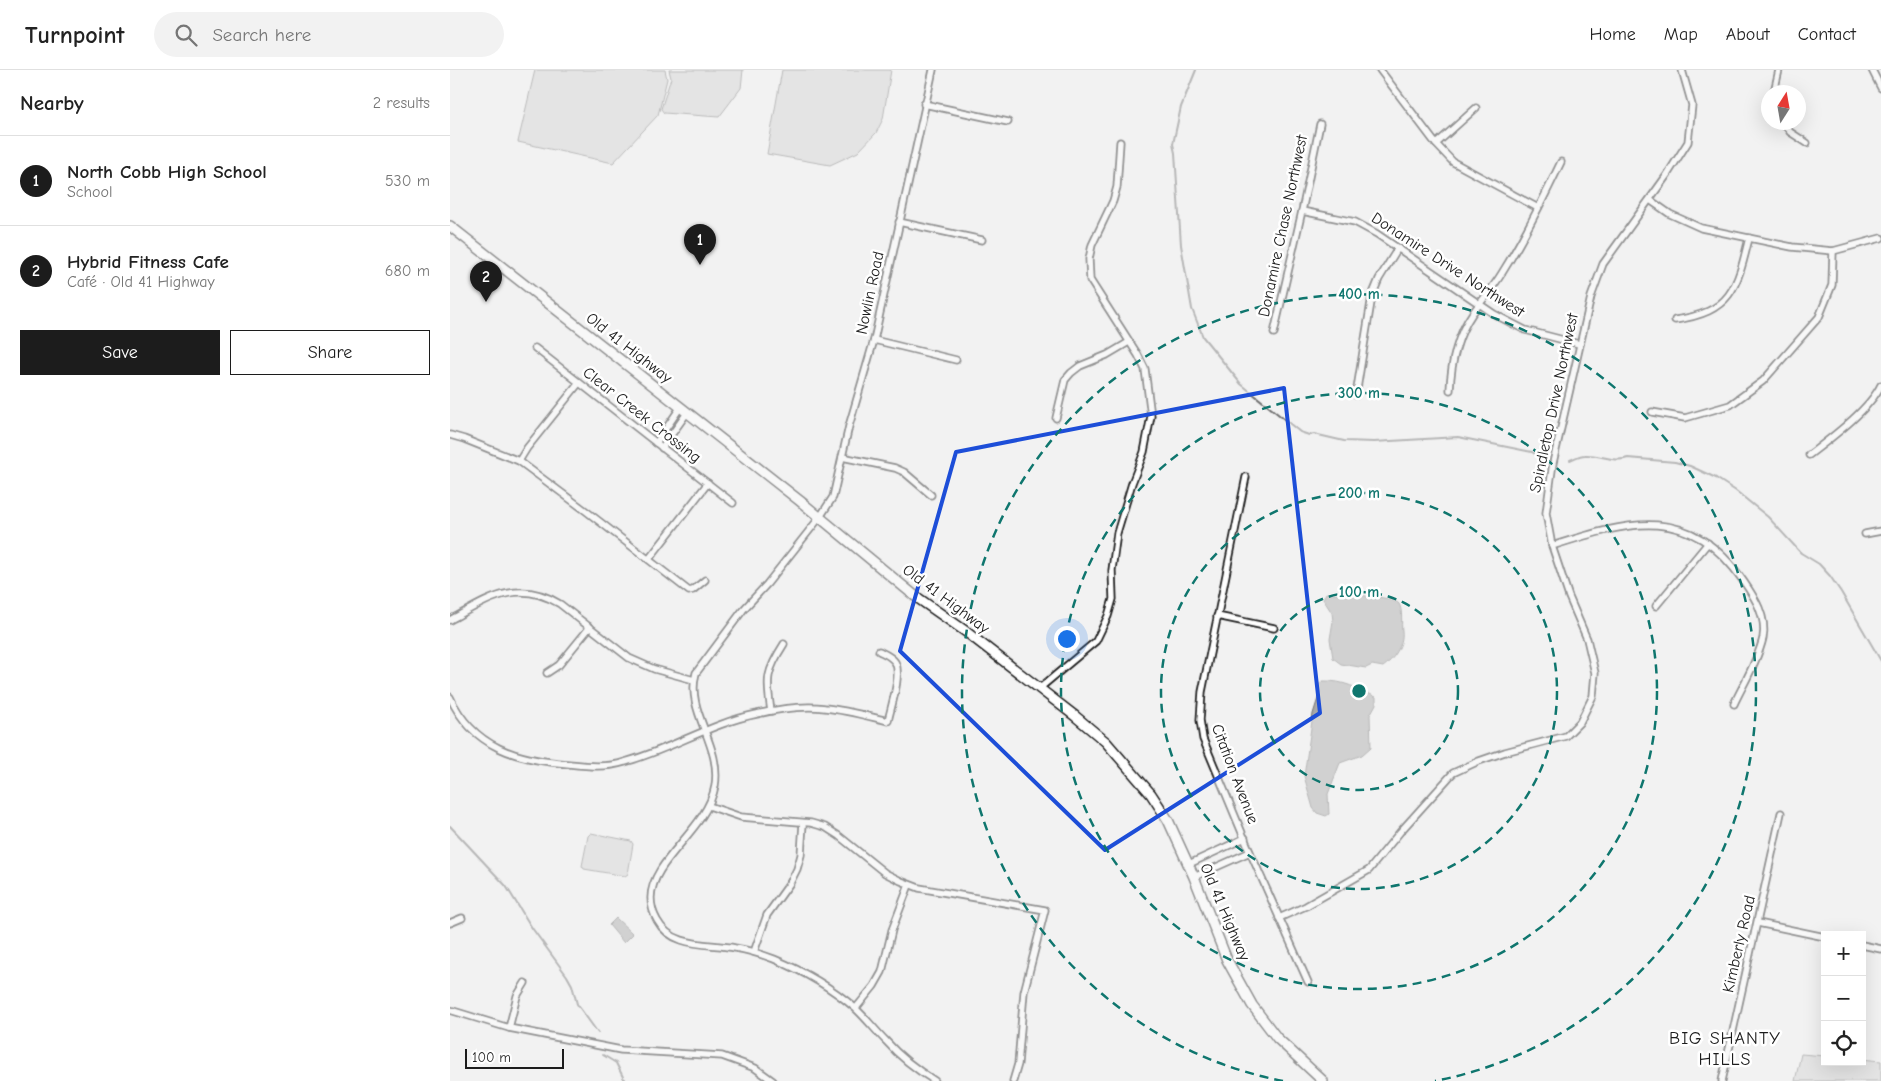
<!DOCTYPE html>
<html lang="en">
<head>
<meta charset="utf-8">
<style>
  :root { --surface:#fff; --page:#f2f2f2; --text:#222; --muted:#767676; --line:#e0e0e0; --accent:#1c1c1c }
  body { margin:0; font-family:"Comic Neue",sans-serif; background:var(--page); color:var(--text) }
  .controls { position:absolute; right:15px; bottom:15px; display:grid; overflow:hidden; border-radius:0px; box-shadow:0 5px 20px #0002 }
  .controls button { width:45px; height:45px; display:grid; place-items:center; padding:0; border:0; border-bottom:1px solid var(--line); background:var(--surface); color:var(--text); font:25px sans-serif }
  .compass { position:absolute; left:1311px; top:15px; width:45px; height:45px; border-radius:50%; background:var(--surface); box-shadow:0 5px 20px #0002; rotate:11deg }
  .scale { position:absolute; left:15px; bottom:12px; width:99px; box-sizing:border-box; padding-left:5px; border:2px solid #1c1c1c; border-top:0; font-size:14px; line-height:18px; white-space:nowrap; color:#1c1c1c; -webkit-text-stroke:4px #fff; paint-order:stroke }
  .you { position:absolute; left:616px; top:568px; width:18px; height:18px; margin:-12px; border:4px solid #fff; border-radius:50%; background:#1a73e8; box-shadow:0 0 0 8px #1a73e833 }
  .badge { display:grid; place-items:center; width:32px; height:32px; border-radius:50%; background:var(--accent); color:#fff; font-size:16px; font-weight:700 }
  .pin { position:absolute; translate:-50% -41px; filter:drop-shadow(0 1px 2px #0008) }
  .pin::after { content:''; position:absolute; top:26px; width:18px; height:15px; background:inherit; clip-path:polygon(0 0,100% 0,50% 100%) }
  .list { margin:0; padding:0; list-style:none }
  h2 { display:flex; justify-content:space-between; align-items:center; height:65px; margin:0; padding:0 20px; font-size:21px }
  h2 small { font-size:16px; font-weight:400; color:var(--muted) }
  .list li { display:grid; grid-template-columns:32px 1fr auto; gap:15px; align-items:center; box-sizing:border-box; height:90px; padding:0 20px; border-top:1px solid var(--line) }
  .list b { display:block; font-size:19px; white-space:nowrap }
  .list p { margin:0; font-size:16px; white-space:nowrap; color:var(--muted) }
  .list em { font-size:16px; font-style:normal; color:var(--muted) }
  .actions { display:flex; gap:10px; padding:15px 20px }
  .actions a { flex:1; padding:11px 0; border:1px solid var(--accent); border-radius:0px; text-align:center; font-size:18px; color:var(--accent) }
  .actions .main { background:var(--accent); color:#fff }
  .icon { flex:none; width:28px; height:28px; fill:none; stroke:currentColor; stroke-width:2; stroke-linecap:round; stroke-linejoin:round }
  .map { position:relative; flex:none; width:1431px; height:1011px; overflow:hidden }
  header { display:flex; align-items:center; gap:30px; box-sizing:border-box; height:70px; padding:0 25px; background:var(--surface); border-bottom:1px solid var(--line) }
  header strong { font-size:24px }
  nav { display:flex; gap:28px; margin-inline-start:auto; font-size:18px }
  .search { width:350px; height:45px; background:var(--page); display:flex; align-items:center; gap:12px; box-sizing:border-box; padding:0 18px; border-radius:28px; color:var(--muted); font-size:19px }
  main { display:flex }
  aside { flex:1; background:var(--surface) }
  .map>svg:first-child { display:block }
  .green { fill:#d2d2d2; stroke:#777 }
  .water { fill:#a8a8a8; stroke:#707070 }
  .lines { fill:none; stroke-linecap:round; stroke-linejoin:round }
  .stream { stroke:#707070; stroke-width:2 }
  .minor-casing { stroke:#1c1c1c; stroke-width:9 }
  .secondary-casing { stroke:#1c1c1c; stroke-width:12 }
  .minor { stroke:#fff; stroke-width:5.5 }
  .secondary { stroke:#fff; stroke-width:9 }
  .marked { fill:none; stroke:#1d4ed8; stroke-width:4; stroke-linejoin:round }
  .ring { fill:none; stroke:#0f766e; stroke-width:2.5; stroke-dasharray:9 6 }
  .labels { text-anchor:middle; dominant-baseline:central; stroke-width:5; stroke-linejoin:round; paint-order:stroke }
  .street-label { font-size:16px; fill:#1c1c1c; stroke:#fff }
  .neighbourhood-label { font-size:18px; letter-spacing:1px; fill:#1c1c1c; stroke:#fff }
  .centre { fill:#0f766e; stroke:#fff; stroke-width:2.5 }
  .ring-label { font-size:15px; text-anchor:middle; font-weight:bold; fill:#0f766e; stroke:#fff; stroke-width:5; stroke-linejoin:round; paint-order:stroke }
</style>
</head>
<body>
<header>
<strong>Turnpoint</strong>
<div class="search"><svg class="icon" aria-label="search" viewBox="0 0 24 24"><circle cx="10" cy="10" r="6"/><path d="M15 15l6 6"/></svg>Search here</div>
<nav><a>Home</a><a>Map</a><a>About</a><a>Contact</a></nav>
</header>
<main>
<aside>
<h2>Nearby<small>2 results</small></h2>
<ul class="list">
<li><span class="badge">1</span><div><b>North Cobb High School</b><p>School</p></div><em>530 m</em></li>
<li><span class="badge">2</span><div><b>Hybrid Fitness Cafe</b><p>Café · Old 41 Highway</p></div><em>680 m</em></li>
</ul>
<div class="actions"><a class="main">Save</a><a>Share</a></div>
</aside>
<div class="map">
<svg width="1431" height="1011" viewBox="0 0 1431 1011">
  <rect width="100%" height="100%" fill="#f2f2f2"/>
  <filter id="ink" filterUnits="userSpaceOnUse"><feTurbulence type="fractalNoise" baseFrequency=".02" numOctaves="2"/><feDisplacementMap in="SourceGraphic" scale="10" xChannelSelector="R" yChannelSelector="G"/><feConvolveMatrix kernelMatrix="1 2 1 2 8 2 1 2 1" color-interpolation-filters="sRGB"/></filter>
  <g filter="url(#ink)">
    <g class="green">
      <polygon points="85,0 215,0 217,9 208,45 163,93 68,72"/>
      <polygon points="219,0 293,0 291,18 269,47 214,43 211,39 221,8"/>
      <polygon points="332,0 441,0 433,49 426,63 408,82 380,95 317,84"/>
      <polygon points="141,763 181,771 183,774 178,804 175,806 134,799 132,796 138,766"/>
      <polygon points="1351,984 1375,986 1375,992 1412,992 1412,989 1431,991 1431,1011 1345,1011"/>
    </g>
    <g class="water">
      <path d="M876 523C889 526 941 524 949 534 953 540 951 554 952 561 954 575 943 590 933 597L922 595 916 598 891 594 883 588 880 569 883 551 882 543 873 529Z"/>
      <path d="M873 611C893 610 909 619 926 627V634L920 645 921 677 912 685 890 693 878 724 879 744 876 746 867 743 863 738 854 706 863 644 870 622 868 615Z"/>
      <polygon points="166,848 183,864 174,873 159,855"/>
    </g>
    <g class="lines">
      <g class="stream">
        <polyline points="746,0 731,37 723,74 725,83 731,175 742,239 753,267 791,314 850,362 859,365 864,364 894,371 924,372 1008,367 1082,382 1088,386"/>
        <path d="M1120 390C1125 388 1130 385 1135 385 1149 384 1164 393 1178 388L1225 392 1240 396 1266 408 1286 421 1318 447 1351 483 1369 494 1380 506 1391 522 1431 591"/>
        <polyline points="0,756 56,816 82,858 117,906 122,915 127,934 148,963"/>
        <polyline points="153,985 166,993 175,1011"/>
      </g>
      <defs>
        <g id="minor">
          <path d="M483 0 424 270 399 356 383 427 370 447 317 514 293 540 246 603C235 642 272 674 265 716 257 760 201 790 201 828 201 836 203 843 207 850 222 878 257 873 285 878 298 880 311 884 324 889 353 901 382 918 405 938 416 948 425 960 436 971 450 987 467 1000 485 1011"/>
          <polyline points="930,0 986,74 1003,92 1088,138"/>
          <polyline points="1422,0 1431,18"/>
          <polyline points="1324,22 1329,0"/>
          <polyline points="474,34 558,52"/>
          <polyline points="1333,52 1340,62 1357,73"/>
          <polyline points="986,74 1026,38"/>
          <polyline points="1200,130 1220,144 1251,158 1342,177 1383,181 1431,168"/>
          <polyline points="852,141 905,152 927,164 1044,244 1075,260 1129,274"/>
          <polyline points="449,152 532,170"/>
          <path d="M1225 250C1281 242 1287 219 1299 168"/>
          <polyline points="824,263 852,141 870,54"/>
          <polyline points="424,270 506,290"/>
          <polyline points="85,278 283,433"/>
          <path d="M1000 320C1001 293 1007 266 1022 244 1032 230 1043 218 1052 203 1074 168 1093 130 1111 92"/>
          <polyline points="906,325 922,226 929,209 948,178"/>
          <polyline points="1202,342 1235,348 1280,335 1313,311 1369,247 1382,215 1383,181"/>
          <polyline points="606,348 615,310 621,303 630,296 657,285 679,272"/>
          <polyline points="0,365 14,369 69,391 136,441 239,521 243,520 255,510"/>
          <polyline points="206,373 230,338"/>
          <polyline points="212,378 237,343"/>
          <path d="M1359 385C1381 368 1419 340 1431 315"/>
          <polyline points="392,387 445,398 454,402 481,425"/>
          <polyline points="69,391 77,378 129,313"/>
          <polyline points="796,407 752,622 750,650 753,669 800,782 858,912"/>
          <polyline points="1415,464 1431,461"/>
          <path d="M1102 476C1180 451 1240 433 1294 512 1305 528 1317 547 1313 568 1308 590 1294 613 1284 634"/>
          <polyline points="199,489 258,413"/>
          <polyline points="1206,536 1258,473"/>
          <polyline points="767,546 824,558"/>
          <path d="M0 550C39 529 67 508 110 534L179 588 204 599 244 610"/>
          <polyline points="97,603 109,595 140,557"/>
          <polyline points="590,618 646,571 658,546 663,529 662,500 667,463 682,413 694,382 701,346 695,299 688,285 640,210 639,189 642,175 663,131 667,117 670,72"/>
          <path d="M0 627C23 678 68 690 119 694 138 696 157 698 175 692 220 680 261 653 307 644 328 639 352 635 375 638 396 640 417 646 438 651 441 637 452 604 445 592 441 586 435 584 429 581"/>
          <path d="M321 641C316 609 316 602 334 574"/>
          <polyline points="259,736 291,747 361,753 375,757 389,766 435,803 451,811 469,818 595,840 574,922 568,994 563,1011"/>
          <polyline points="739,794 795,768"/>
          <polyline points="744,807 800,782"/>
          <polyline points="829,848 856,836 919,800 950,762 1003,703 1029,691 1055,682 1116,666 1130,652 1143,626 1145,603 1137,569 1119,527 1102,476 1096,443 1103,393 1141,227 1153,194 1217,105 1238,72 1242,35 1232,0"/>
          <polyline points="0,853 12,848"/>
          <polyline points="1308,853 1375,867"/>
          <polyline points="1412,875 1431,879"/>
          <polyline points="304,882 317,845 340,813 347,799 351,785 353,753"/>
          <polyline points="406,938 424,916 432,902 442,860 459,815"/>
          <polyline points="0,940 59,958 171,980 272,986 305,998 323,1011"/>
          <polyline points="59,958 67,926 75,913"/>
          <polyline points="1272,1011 1331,743"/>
        </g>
        <polyline id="secondary" points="0,156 350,431 465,526 515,561 625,646 656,672 701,724 718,750 744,807 777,890 802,935 827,968 873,1011"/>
      </defs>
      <use href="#minor" class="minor-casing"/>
      <use href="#secondary" class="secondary-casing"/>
      <use href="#minor" class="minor"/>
      <use href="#secondary" class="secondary"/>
    </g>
  </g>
  <path d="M0 0H1431V1011H0ZM834 318 870 643 655 780 450 581 506 382Z" fill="#f2f2f2" fill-opacity=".55" fill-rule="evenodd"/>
  <path class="marked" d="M834 318 870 643 655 780 450 581 506 382Z"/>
  <g class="ring">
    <circle cx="909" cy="621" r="99"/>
    <circle cx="909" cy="621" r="198"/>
    <circle cx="909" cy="621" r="298"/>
    <path d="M833 1011A397 397 0 1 1 985 1011"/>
  </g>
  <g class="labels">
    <g class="street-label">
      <text transform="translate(833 156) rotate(-78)">Donamire Chase Northwest</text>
      <text transform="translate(998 195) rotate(33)">Donamire Drive Northwest</text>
      <text transform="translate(420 223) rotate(-78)">Nowlin Road</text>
      <text transform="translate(179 278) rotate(38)">Old 41 Highway</text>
      <text transform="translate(1104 333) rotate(-78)">Spindletop Drive Northwest</text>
      <text transform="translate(192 345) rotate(38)">Clear Creek Crossing</text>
      <text transform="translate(496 529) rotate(37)">Old 41 Highway</text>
      <text transform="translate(785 704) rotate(69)">Citation Avenue</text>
      <text transform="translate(775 842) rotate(67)">Old 41 Highway</text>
      <text transform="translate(1289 874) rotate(-77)">Kimberly Road</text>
    </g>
    <g class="neighbourhood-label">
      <text x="1275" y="968">BIG SHANTY<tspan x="1275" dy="21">HILLS</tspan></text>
    </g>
  </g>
  <circle cx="909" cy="621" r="8" class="centre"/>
  <g class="ring-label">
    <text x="909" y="229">400 m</text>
    <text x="909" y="328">300 m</text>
    <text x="909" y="428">200 m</text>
    <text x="909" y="527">100 m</text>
  </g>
</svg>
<div class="controls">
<button>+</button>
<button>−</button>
<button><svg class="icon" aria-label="locate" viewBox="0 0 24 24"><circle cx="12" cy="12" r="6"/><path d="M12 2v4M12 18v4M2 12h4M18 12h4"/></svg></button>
</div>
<svg class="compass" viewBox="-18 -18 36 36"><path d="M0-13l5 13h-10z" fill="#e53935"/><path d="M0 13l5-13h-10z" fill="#767676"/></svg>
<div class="scale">100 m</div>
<div class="you"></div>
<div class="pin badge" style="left:250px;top:195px">1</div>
<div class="pin badge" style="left:36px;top:232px">2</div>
</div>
</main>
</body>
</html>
